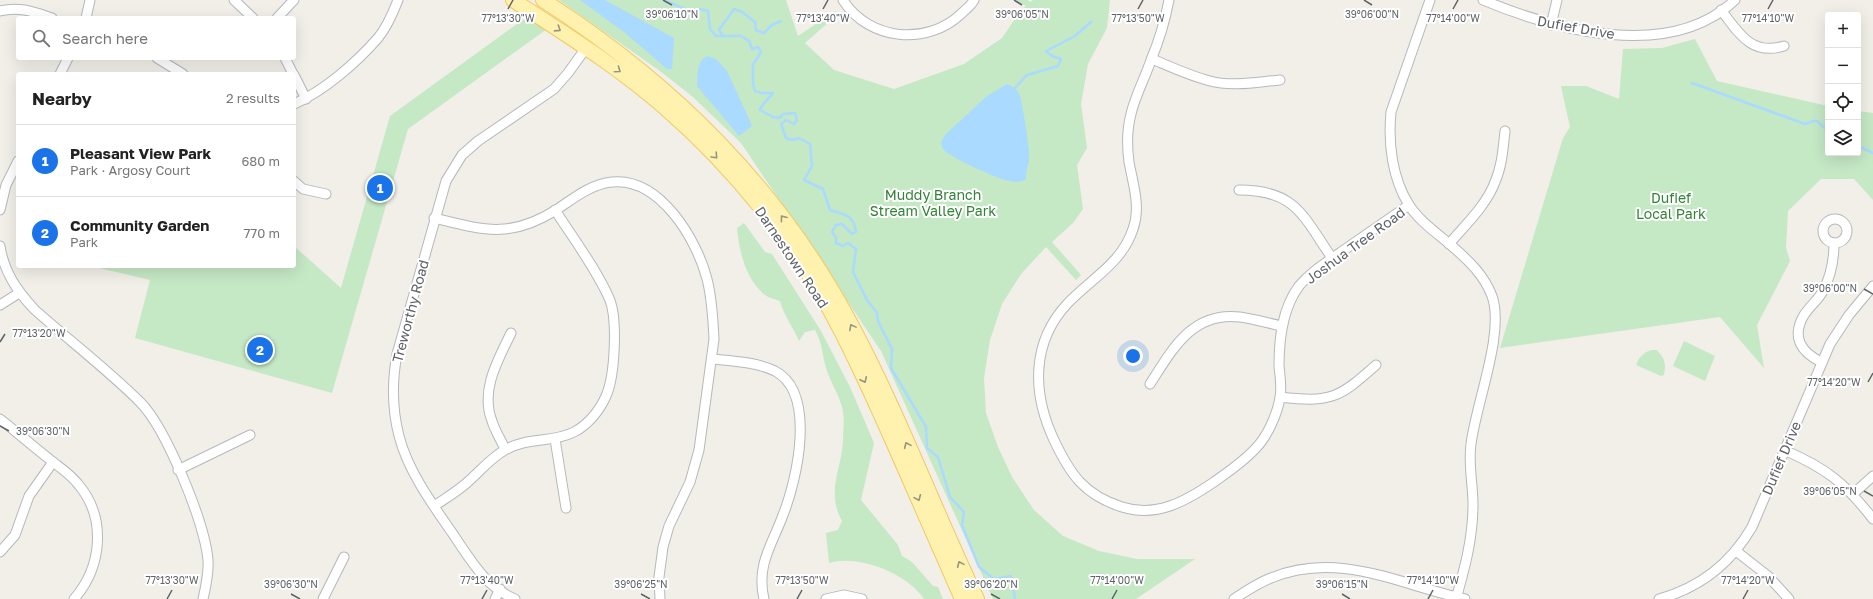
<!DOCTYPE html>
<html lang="en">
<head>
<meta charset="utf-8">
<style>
  :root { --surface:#fff; --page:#f6f6f6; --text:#222; --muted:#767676; --line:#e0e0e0; --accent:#1a73e8 }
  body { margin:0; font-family:"Golos Text",sans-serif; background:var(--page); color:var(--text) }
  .controls { position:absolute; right:12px; top:12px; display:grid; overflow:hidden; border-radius:4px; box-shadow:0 4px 16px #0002 }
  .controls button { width:36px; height:36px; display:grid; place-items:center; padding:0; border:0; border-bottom:1px solid var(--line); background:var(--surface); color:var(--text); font:20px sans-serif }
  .you { position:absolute; left:1133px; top:356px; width:14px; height:14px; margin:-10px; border:3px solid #fff; border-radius:50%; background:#1a73e8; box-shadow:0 0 0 6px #1a73e833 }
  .badge { display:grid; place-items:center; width:26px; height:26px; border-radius:50%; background:var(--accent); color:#fff; font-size:13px; font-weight:700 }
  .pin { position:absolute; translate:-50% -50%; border:2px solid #fff; box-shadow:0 1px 4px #0006 }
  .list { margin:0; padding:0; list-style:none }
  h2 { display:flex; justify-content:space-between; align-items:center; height:52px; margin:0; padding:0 16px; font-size:17px }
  h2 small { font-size:13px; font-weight:400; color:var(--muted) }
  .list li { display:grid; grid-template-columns:26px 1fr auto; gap:12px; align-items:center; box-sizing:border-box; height:72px; padding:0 16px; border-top:1px solid var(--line) }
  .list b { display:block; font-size:15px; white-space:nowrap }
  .list p { margin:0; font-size:13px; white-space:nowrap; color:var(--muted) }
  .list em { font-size:13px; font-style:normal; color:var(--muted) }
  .icon { flex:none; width:22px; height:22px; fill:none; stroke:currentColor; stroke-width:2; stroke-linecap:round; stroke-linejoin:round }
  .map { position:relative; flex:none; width:1873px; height:599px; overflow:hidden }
  .search { position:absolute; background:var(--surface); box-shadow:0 4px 16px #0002; left:16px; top:16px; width:280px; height:44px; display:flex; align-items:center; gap:10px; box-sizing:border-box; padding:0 14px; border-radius:4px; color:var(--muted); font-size:15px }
  .panel { position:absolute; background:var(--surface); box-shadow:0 4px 16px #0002; left:16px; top:72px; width:280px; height:196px; border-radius:4px }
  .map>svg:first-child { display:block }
  .green { fill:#c5e8c5 }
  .water { fill:#aadaff }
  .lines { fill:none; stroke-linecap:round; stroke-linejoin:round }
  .stream { stroke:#aadaff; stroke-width:2.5 }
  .street-casing { stroke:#b5b8bc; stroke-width:11 }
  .primary-casing { stroke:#f2c960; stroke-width:16 }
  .street { stroke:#fff; stroke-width:9 }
  .primary { stroke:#fff2af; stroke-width:14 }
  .oneway { stroke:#979581 }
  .ticks { fill:none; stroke:#5f6368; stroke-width:1.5 }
  .labels { text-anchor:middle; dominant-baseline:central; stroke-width:4; stroke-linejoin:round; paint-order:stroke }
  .street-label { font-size:14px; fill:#5f6368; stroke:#fff }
  .park-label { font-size:14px; fill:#348238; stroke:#fff }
  .ticks-label { font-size:10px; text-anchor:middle; fill:#5f6368; stroke:#fff; stroke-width:4; stroke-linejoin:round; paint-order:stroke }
</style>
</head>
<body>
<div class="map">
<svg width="1873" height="599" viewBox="0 0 1873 599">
  <rect width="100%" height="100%" fill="#f1efe8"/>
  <g class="green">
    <polygon points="559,0 786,0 798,36 835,11 838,14 805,43 834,70 894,89 964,64 1002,38 1021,10 1026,6 1015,0 1027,0 1031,2 1033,0 1110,0 1107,28 1088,64 1081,104 1087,148 1077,165 1083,209 1073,223 1052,242 1081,275 1076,280 1046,247 1021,274 1002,304 990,340 984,378 986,413 998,447 1012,477 1034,510 1063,536 1099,551 1137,559 1195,559 1136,599 993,599 881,351 741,143 693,97 660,71"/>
    <polygon points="528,16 547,29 408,129 332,393 135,338 150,280 91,266 294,266 294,246 341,288 390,116"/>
    <polygon points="1695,39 1717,81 1828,106 1828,153 1858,153 1858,111 1873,113 1873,200 1854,179 1821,179 1788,211 1786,248 1790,261 1757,325 1764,368 1720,317 1500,348 1563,138 1570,127 1561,86 1586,86 1619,99 1623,49 1662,48"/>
    <path d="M744 223 765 252 772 254 821 331 850 387 874 443 861 500 898 545 902 556 912 562 933 586 938 587 943 599H924C907 573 858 554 829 563L826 533 838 530 842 521C826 491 841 472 843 441 843 431 845 417 842 407 839 395 831 383 827 371 822 356 823 344 815 330L805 332 799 341C793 327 784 316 780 301 775 299 769 298 765 295 746 280 739 251 737 228Z"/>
    <polygon points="1684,341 1715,356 1705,381 1673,366"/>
    <path d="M1651 350H1657C1665 359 1666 363 1664 375L1661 376 1636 365C1639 357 1643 353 1651 350Z"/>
  </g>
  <g class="water">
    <polygon points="580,0 605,0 674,38 672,69 667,69 624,32"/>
    <path d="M707 56 716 59 727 71 749 119 752 126 739 136 697 86C698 74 696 62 707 56Z"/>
    <path d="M1007 84C1012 86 1016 88 1019 94 1022 100 1031 154 1029 161 1027 169 1026 170 1026 179 1020 184 1009 181 1002 179 992 176 950 157 944 150 942 148 942 145 941 142L946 134 987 96Z"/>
  </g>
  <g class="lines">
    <g class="stream">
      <path d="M664 0 690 11 699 9 708 11 710 29 716 36H741L749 41 752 49 758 47 761 52 753 65V84L755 91 762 93H773C769 99 762 103 760 110L773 117 780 118 783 114 795 113 797 120 794 124 786 120 781 124 786 138 792 140 799 138 810 144 812 166 804 180 823 189 830 210C845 215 853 214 856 232L852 234 842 224 836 225 832 232 836 237V243L843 246 848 243 856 249 853 272 867 300 877 313 878 321 892 349 891 368 926 427 927 448 938 457 950 497 964 512 962 525 979 567 994 579 1011 576 1015 599"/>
      <polyline points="723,36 719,30 734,9 742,12 755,22 756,30 764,33 772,25 781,21"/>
      <polyline points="1692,83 1805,124 1813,121 1817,121 1828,131"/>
      <polyline points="1015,88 1027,75 1058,66 1061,59 1052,56 1046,51 1075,36 1091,22"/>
      <polyline points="1858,146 1873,153"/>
    </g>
    <defs>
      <g id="street">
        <polyline points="234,0 253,18"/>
        <path d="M843 0C869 41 927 46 961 14 966 9 971 6 974 0"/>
        <path d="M1169 0C1165 21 1159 41 1151 60 1145 78 1135 96 1131 114 1127 129 1127 147 1129 162 1133 184 1141 207 1133 229 1122 263 1092 278 1068 303 1031 342 1032 393 1054 440 1070 474 1084 495 1122 507 1157 518 1186 501 1214 482 1228 472 1243 462 1255 449 1267 437 1277 415 1280 398 1282 388 1280 376 1279 366 1279 339 1282 309 1299 286 1311 271 1329 261 1344 250 1366 235 1387 220 1409 205"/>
        <path d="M1430 0 1391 112C1388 143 1392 178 1409 205 1419 221 1438 234 1453 247 1469 261 1484 275 1492 296 1505 333 1476 403 1471 444 1468 463 1473 485 1473 504 1473 538 1465 567 1456 599"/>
        <path d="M1483 0C1555 30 1670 62 1735 0"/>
        <path d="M1721 10C1739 33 1751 56 1784 46"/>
        <path d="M0 11C19 6 34 12 52 18"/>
        <polyline points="86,18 90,0"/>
        <polyline points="277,18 294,0"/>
        <polyline points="1551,25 1557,0"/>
        <polyline points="157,58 183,74"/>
        <polyline points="285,58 293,74"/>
        <path d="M1152 59C1171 67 1190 76 1210 81 1232 87 1257 82 1280 80"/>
        <polyline points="60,74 68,58"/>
        <polyline points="294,75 306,99"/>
        <path d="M294 104C324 91 356 63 378 38 387 27 393 13 398 0"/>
        <polyline points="294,181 303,189 326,194"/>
        <path d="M1239 190C1296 190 1303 216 1332 258"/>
        <polyline points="0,210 6,185 18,161"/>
        <path d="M434 218C483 230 510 239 556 210 574 198 591 184 612 182 660 177 697 240 707 279 712 298 713 319 714 339L699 450 690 482 669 526 663 547 659 577 660 599"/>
        <circle cx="1835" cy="231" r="12"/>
        <path d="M1449 244C1465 225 1486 206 1495 182 1502 166 1503 149 1505 131"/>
        <path d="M0 246C4 272 17 291 35 310 70 341 108 370 140 402 166 428 205 523 208 560 209 573 206 586 203 599"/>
        <polyline points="0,305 19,293"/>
        <path d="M712 359C733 361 756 362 775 371 817 393 797 480 783 515 772 545 756 565 764 599"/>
        <path d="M1821 362C1801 352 1791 337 1804 315 1810 306 1818 300 1823 291 1831 276 1834 260 1834 243"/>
        <path d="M1150 384C1172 350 1192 311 1240 317 1254 319 1268 323 1282 326"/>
        <path d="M1280 397C1331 403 1339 398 1376 365"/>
        <path d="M0 419C18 433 35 448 53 462 62 469 71 475 78 484 107 518 102 567 74 599"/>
        <polyline points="555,439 566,508"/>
        <path d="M505 449C501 440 495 431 492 421 480 390 498 360 511 333"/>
        <path d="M1784 450C1826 468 1845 483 1873 519"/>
        <polyline points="178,470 250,435"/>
        <polyline points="1853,494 1873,476"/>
        <path d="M434 506C446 498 460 490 471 479 482 469 492 457 505 450 526 437 553 443 574 432 588 425 600 410 606 396 615 376 618 318 609 298 595 267 573 238 555 210"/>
        <polyline points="1736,551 1768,576 1789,599"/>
        <polyline points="0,552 15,535 29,496 53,462"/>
        <polyline points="323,599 344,557"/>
        <polyline points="495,599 500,589"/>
        <path d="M515 599C505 595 493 586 485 578 473 565 463 549 453 534 432 504 408 471 399 436 392 409 392 381 397 354L446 181 462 155 478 141 554 89 568 73 586 48"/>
        <polyline points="826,599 844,595 862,599"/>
        <path d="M1234 599C1246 591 1258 583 1271 578 1339 550 1400 585 1465 599"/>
        <path d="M1659 599C1699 588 1731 563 1752 527L1830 344 1849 315 1873 286"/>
      </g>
      <g id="primary">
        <path d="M513 0C565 34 617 66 664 107 734 168 797 245 840 329 865 377 886 426 908 476 926 517 944 558 962 599"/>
        <path d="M543 0C674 84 779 188 852 326 899 414 934 509 977 599"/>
      </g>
    </defs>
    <use href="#street" class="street-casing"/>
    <use href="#primary" class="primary-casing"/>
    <use href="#street" class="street"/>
    <use href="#primary" class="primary"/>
  </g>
  <defs><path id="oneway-chevron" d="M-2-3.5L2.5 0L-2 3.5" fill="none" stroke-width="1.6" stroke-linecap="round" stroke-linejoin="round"/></defs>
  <g class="oneway">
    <use href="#oneway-chevron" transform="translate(558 29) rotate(33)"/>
    <use href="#oneway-chevron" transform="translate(618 70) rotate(35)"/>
    <use href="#oneway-chevron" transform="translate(715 156) rotate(47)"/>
    <use href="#oneway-chevron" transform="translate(783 218) rotate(-127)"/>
    <use href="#oneway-chevron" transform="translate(852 327) rotate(-118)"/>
    <use href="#oneway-chevron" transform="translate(864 380) rotate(65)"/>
    <use href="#oneway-chevron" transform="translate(907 445) rotate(-114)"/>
    <use href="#oneway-chevron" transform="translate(918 498) rotate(66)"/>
    <use href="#oneway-chevron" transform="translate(960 564) rotate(-114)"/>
  </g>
  <path class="ticks" d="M663 0 672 5M1014 0 1022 5M1364 0 1372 5M508 9 513 0M823 9 828 0M1138 9 1143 0M1453 9 1458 0M1768 9 1773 0M1864 289 1873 294M0 342 5 334M1868 382 1873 373M0 426 9 431M1864 491 1873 496M291 594 300 599M641 594 650 599M991 594 1000 599M1342 594 1350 599M167 599 172 590M482 599 487 590M797 599 802 590M1112 599 1117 590M1428 599 1433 590M1743 599 1748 590"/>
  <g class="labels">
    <g class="street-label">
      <text transform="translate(1576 27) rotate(10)">Dufief Drive</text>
      <text transform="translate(1355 245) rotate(-36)">Joshua Tree Road</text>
      <text transform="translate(792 257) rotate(56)">Darnestown Road</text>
      <text transform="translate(410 311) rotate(-75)">Treworthy Road</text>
      <text transform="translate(1781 458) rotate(-67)">Dufief Drive</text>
    </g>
    <g class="park-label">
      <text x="933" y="194">Muddy Branch<tspan x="933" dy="16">Stream Valley Park</tspan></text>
      <text x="1671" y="197">Dufief<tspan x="1671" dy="16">Local Park</tspan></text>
    </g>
  </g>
  <g class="ticks-label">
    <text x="672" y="18">39°06'10"N</text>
    <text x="1022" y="18">39°06'05"N</text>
    <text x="1372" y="18">39°06'00"N</text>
    <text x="508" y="22">77°13'30"W</text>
    <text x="823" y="22">77°13'40"W</text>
    <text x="1138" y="22">77°13'50"W</text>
    <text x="1453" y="22">77°14'00"W</text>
    <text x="1768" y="22">77°14'10"W</text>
    <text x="1830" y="292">39°06'00"N</text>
    <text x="39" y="337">77°13'20"W</text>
    <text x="1834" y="386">77°14'20"W</text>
    <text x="43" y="435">39°06'30"N</text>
    <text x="1830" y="495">39°06'05"N</text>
    <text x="172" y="584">77°13'30"W</text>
    <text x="487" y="584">77°13'40"W</text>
    <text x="802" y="584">77°13'50"W</text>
    <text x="1117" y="584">77°14'00"W</text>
    <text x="1433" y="584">77°14'10"W</text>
    <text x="1748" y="584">77°14'20"W</text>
    <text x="291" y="588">39°06'30"N</text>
    <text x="641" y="588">39°06'25"N</text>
    <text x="991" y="588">39°06'20"N</text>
    <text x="1342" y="588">39°06'15"N</text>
  </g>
</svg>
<div class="controls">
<button>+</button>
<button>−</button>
<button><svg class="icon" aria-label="locate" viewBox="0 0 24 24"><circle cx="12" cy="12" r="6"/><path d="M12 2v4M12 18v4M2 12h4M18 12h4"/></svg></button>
<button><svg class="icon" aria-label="layers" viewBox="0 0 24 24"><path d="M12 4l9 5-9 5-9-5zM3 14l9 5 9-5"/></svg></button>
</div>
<div class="you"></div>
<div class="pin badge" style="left:380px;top:188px">1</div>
<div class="pin badge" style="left:260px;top:350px">2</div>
<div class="search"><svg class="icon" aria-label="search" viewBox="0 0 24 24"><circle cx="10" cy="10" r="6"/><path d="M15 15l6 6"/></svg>Search here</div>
<section class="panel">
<h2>Nearby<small>2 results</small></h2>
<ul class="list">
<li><span class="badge">1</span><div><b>Pleasant View Park</b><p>Park · Argosy Court</p></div><em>680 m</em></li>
<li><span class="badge">2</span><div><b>Community Garden</b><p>Park</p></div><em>770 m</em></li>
</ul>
</section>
</div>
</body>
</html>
